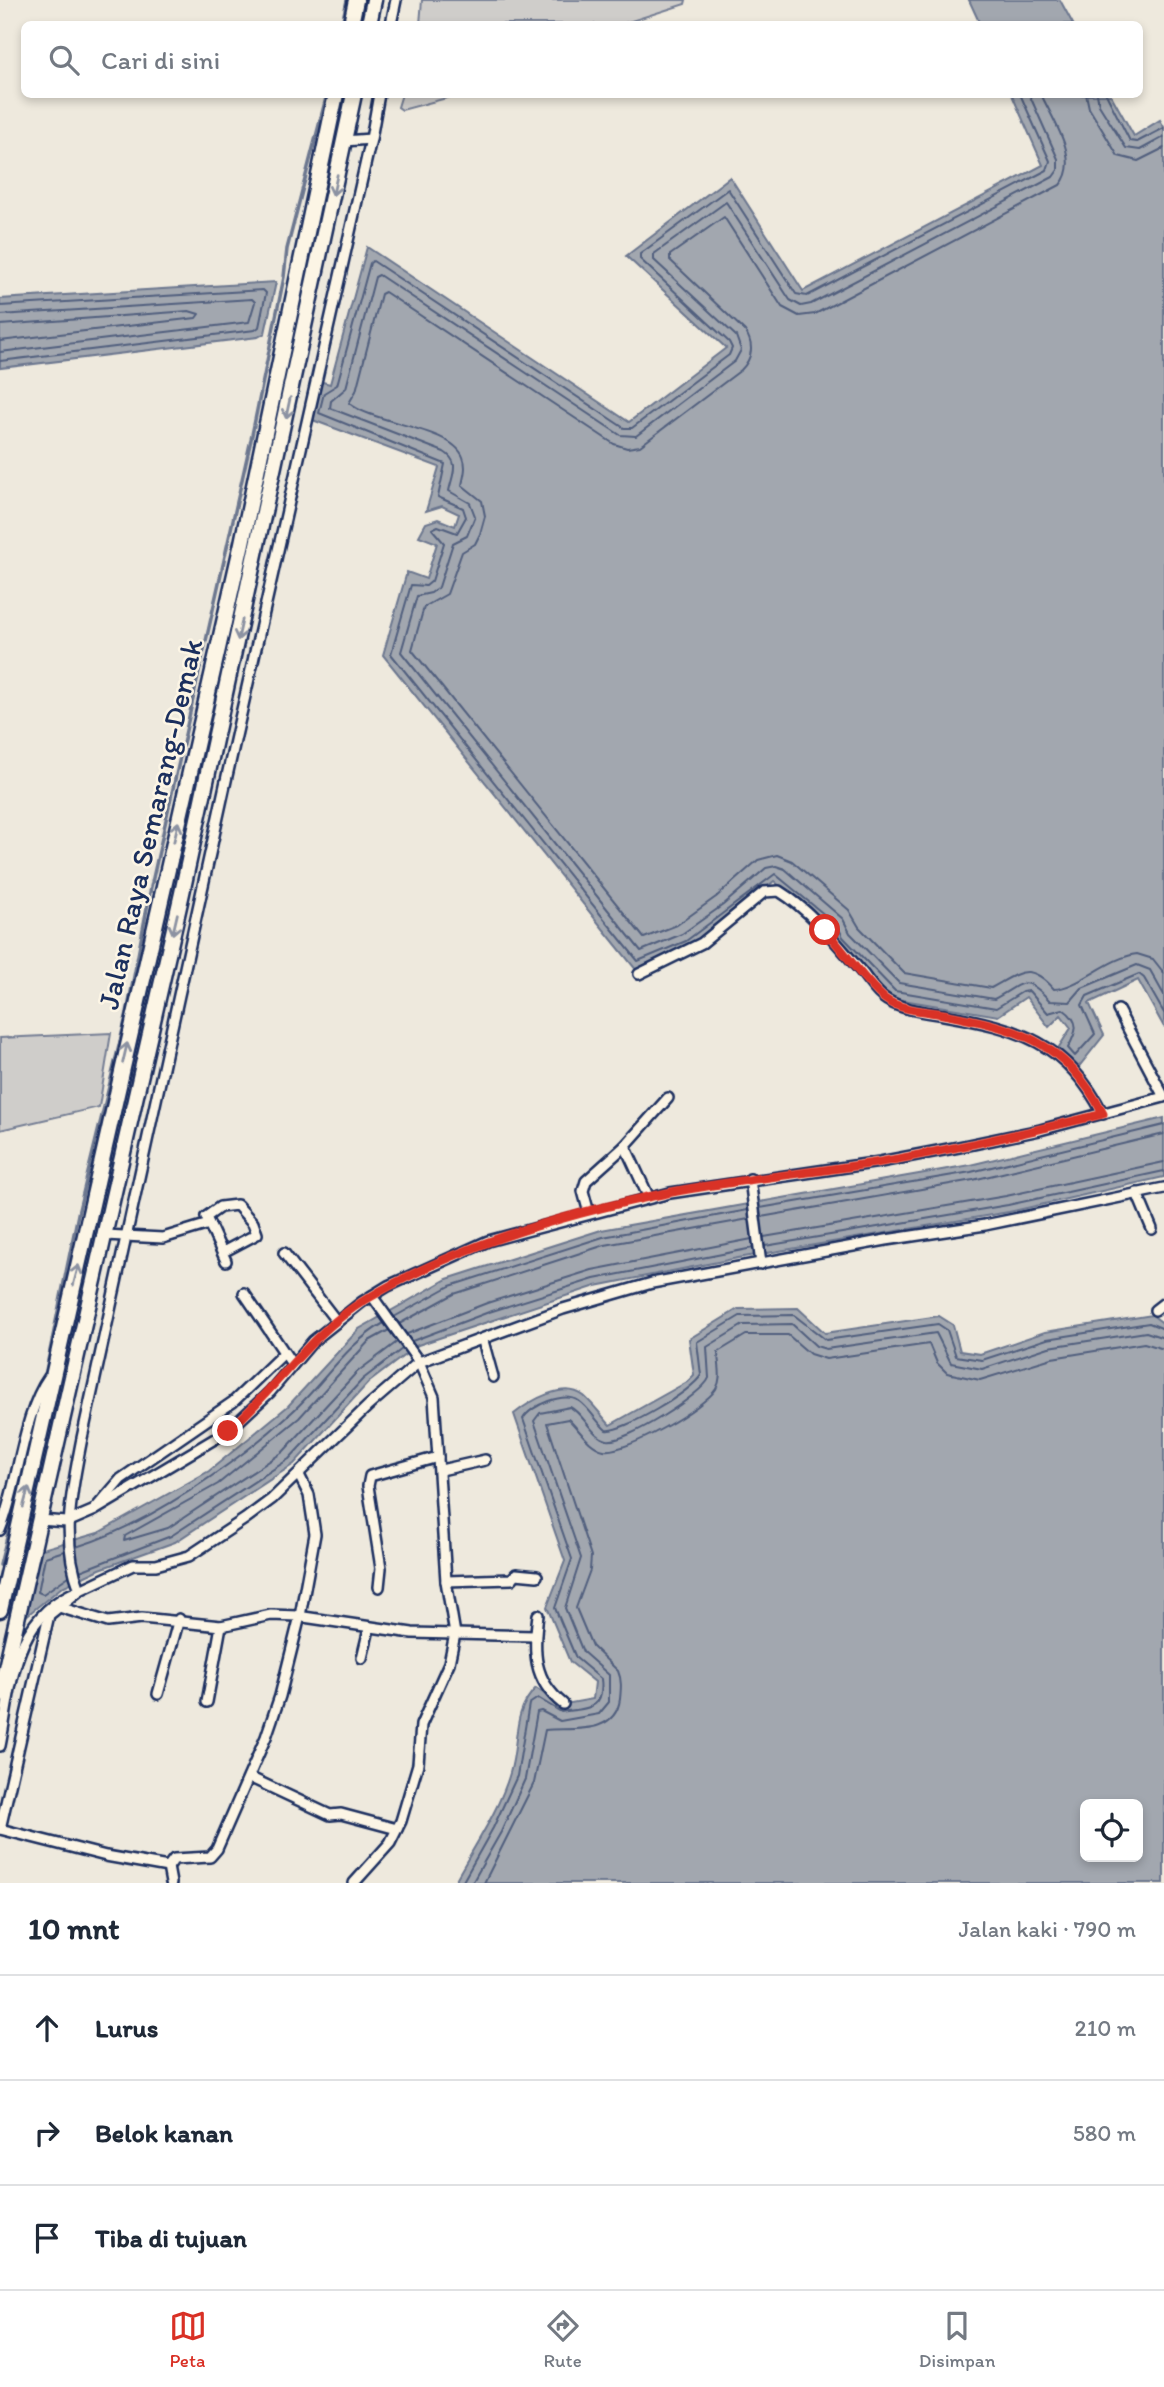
<!DOCTYPE html>
<html lang="id">
<head>
<meta charset="utf-8">
<style>
  :root { --surface:#fff; --page:#f2f2f3; --text:#1f2937; --muted:#747a83; --line:#e0e1e3; --accent:#d93025 }
  body { margin:0; font-family:Itim,sans-serif; background:var(--page); color:var(--text) }
  .controls { position:absolute; right:21px; bottom:21px; display:grid; overflow:hidden; border-radius:10px; box-shadow:0 4px 10px #0003 }
  .controls button { width:63px; height:63px; display:grid; place-items:center; padding:0; border:0; border-bottom:2px solid var(--line); background:var(--surface); color:var(--text); font:35px sans-serif }
  .stop { position:absolute; width:21px; height:21px; margin:-16px; border:5px solid #d93025; border-radius:50%; background:#fff }
  .stop.end { background:#d93025; border-color:#fff; box-shadow:0 2px 7px #0008 }
  .list { margin:0; padding:0; list-style:none }
  h2 { display:flex; justify-content:space-between; align-items:center; height:91px; margin:0; padding:0 28px; font-size:30px }
  h2 small { font-size:23px; font-weight:400; color:var(--muted) }
  .list li { display:grid; grid-template-columns:46px 1fr auto; gap:21px; align-items:center; box-sizing:border-box; height:105px; padding:0 28px; border-top:2px solid var(--line) }
  .list b { display:block; font-size:26px; white-space:nowrap }
  .list em { font-size:23px; font-style:normal; color:var(--muted) }
  .icon { flex:none; width:38px; height:38px; fill:none; stroke:currentColor; stroke-width:2; stroke-linecap:round; stroke-linejoin:round }
  .map { position:relative; flex:none; width:1164px; height:1883px; overflow:hidden }
  .search { position:absolute; background:var(--surface); box-shadow:0 4px 10px #0003; left:21px; right:21px; top:21px; height:77px; display:flex; align-items:center; gap:18px; box-sizing:border-box; padding:0 24px; border-radius:10px; color:var(--muted); font-size:26px }
  .sheet { height:406px; background:var(--surface) }
  nav { display:flex; justify-content:space-around; align-items:center; box-sizing:border-box; height:98px; border-top:2px solid var(--line); background:var(--surface); font-size:19px; color:var(--muted) }
  nav a { display:grid; justify-items:center; gap:4px }
  nav .on { color:var(--accent) }
  .map>svg:first-child { display:block }
  .green { fill:#cfcdca; stroke:#757e94; stroke-width:2 }
  .water { fill:#a2a7af; stroke:#6c778f; stroke-width:2; fill-rule:evenodd }
  .lines { fill:none; stroke-linecap:round; stroke-linejoin:round }
  .shore { stroke:#515f7e; stroke-width:2 }
  .stream { stroke:#6c778f; stroke-width:3.5 }
  .minor-casing { stroke:#1b2f5e; stroke-width:14 }
  .trunk-casing { stroke:#1b2f5e; stroke-width:19 }
  .minor { stroke:#fcf5e5; stroke-width:9 }
  .trunk { stroke:#fcf5e5; stroke-width:14 }
  .oneway { stroke:#8c92a2 }
  .route { stroke:#d93025; stroke-width:9 }
  .labels { text-anchor:middle; dominant-baseline:central; stroke-width:5; stroke-linejoin:round; paint-order:stroke }
  .street-label { font-size:30px; fill:#1b2f5e; stroke:#fcf5e5 }
</style>
</head>
<body>
<div class="map">
<svg width="1164" height="1883" viewBox="0 0 1164 1883">
  <rect width="100%" height="100%" fill="#eee9dd"/>
  <filter id="ink" filterUnits="userSpaceOnUse"><feTurbulence type="fractalNoise" baseFrequency=".0143" numOctaves="2"/><feDisplacementMap in="SourceGraphic" scale="14" xChannelSelector="R" yChannelSelector="G"/><feConvolveMatrix kernelMatrix="1 2 1 2 8 2 1 2 1" color-interpolation-filters="sRGB"/></filter>
  <g filter="url(#ink)">
    <g class="green">
      <polygon points="422,0 686,0 685,4 622,24 420,24"/>
      <polygon points="402,94 458,94 458,95 402,110 398,107"/>
      <polygon points="111,1033 99,1107 0,1130 0,1038"/>
    </g>
    <g class="water">
      <polygon points="969,0 1060,0 1073,24 980,24"/>
      <path d="M1012 95H1111L1134 136 1160 120 1164 127V1027L1138 980 1089 1003 1104 1035 1077 1069 1057 1050 1071 1028 1061 1015 1049 1027 1026 997 998 1016 891 998 837 941 832 930 774 881C726 923 695 945 637 971L383 655 407 572 426 579 437 543 419 536 426 523 438 519 455 526 459 514 442 506 426 511 439 467 310 419 319 381 330 384 367 247 629 422 726 348 626 256 730 177 803 291 1043 165Z"/>
      <polygon points="276,282 265,333 258,337 0,368 0,299"/>
      <polygon points="1164,1118 1164,1177 1009,1212 738,1258 596,1286 418,1345 368,1383 294,1464 175,1542 100,1569 62,1587 25,1617 39,1550 98,1533 209,1471 288,1406 359,1329 447,1279 601,1230 970,1165"/>
      <path d="M798 1308 825 1333 939 1316 953 1325 960 1351 980 1354 1045 1332 1152 1315 1164 1324V1883H454C473 1848 499 1811 510 1773 520 1740 511 1713 536 1688L560 1705 593 1699 595 1682 570 1662 547 1607 565 1561 514 1414C530 1401 564 1380 584 1396 593 1404 601 1415 610 1425L687 1382 694 1375 689 1339 738 1309ZM1085 1804H1138V1857H1085Z"/>
    </g>
    <g class="lines">
      <g class="shore">
        <path d="M1020 94 1050 161 1047 170 807 296 796 294 728 189 640 254V259L729 342 732 348 729 355 632 428H624L373 261 370 263 337 385 324 393 319 413 445 464 438 497 463 508 466 517 457 533 438 526 432 529 444 543 432 581 426 586 411 585 391 654 638 961 686 941 775 874 837 925 843 937 895 991 996 1008 1022 992 1029 991 1048 1013 1063 1009C1081 1022 1077 1031 1068 1048L1075 1056 1095 1034 1082 1005 1087 996 1139 974 1144 978 1164 1013"/>
        <path d="M1029 94 1058 159V170L1053 177 811 304 801 306 790 300 726 202 654 254V260L736 336 741 350 735 361 636 436 620 435 379 275 375 277 346 388 331 401 330 408 444 452C461 462 452 475 449 491L470 503 475 516 467 536 453 543 439 587 431 593 417 596 401 652 641 951 682 934 723 905 766 868 776 866 785 869 843 919 850 933 899 983 994 999C1023 984 1024 972 1050 1001L1070 1002 1082 988 1137 965 1150 970 1164 995"/>
        <path d="M1041 94C1052 119 1082 160 1060 185L815 314 799 316 782 307 724 217 670 255V260L745 331C754 344 753 358 741 370L640 446 627 448 614 444 385 292 381 294 356 391 349 403C373 424 451 427 463 457 467 467 464 475 462 485L482 501 485 516 480 534 475 544 462 552 447 594 424 607 412 650 644 938 677 925 716 897 758 860 777 855 792 861 849 910 859 927 904 973 991 988C1019 973 1029 961 1054 989 1077 989 1109 957 1137 954L1153 959 1164 973"/>
        <polyline points="1086,94 1089,108 1118,156 1138,161 1164,148"/>
        <polyline points="1097,94 1099,105 1126,148 1140,150 1164,137"/>
        <polyline points="1106,94 1130,141 1137,142 1164,128"/>
        <polyline points="0,306 263,290 266,293 259,327 255,330 0,361"/>
        <polyline points="0,315 252,299 255,302 249,322 0,352"/>
        <polyline points="0,325 189,311 199,314 196,318 0,341"/>
        <polyline points="760,1208 971,1172 1164,1125"/>
        <polyline points="761,1217 973,1180 1164,1134"/>
        <polyline points="764,1237 1006,1196 1164,1162"/>
        <polyline points="765,1246 1008,1205 1164,1171"/>
        <polyline points="394,1317 450,1286 603,1237 748,1210"/>
        <polyline points="399,1324 454,1294 605,1245 749,1219"/>
        <polyline points="389,1330 369,1341 299,1418 218,1484 125,1536 124,1541 168,1528 283,1452 357,1372 397,1342"/>
        <polyline points="407,1334 487,1303 592,1270 752,1239"/>
        <polyline points="412,1341 489,1312 594,1279 753,1248"/>
        <path d="M76 1547C148 1525 237 1463 292 1412 324 1383 346 1344 384 1323"/>
        <polyline points="64,1551 45,1557 38,1592 43,1594 69,1576"/>
        <polyline points="80,1571 171,1536 289,1459 363,1379 402,1349"/>
        <path d="M462 1883 493 1828 517 1776 529 1704 538 1698 561 1712C586 1708 605 1711 601 1679L576 1658 555 1608 572 1559 523 1419C531 1405 564 1391 579 1401 589 1408 597 1422 606 1430 622 1433 694 1390 701 1375L697 1342 740 1316 794 1315 826 1340 938 1324 947 1330 956 1356 982 1360 1047 1339 1149 1323 1164 1329"/>
        <path d="M472 1883 501 1832 525 1779 537 1712 541 1711 560 1721 599 1714 609 1702V1675L583 1652 565 1608 581 1558 534 1421 540 1413 570 1407C584 1414 591 1436 607 1440 624 1444 703 1394 709 1378L707 1347 743 1325 792 1324 816 1346 826 1349 936 1333 951 1363 982 1369 1049 1347 1146 1332 1164 1338"/>
        <path d="M484 1883 534 1783 545 1730C569 1727 615 1737 620 1699 621 1689 622 1680 618 1671L592 1646 576 1608 590 1570 591 1556 547 1423 568 1419C579 1429 589 1447 604 1450 625 1454 705 1407 716 1389 723 1377 718 1365 718 1352L746 1335H788L810 1354 826 1359 929 1344 937 1363 947 1373 980 1380 1052 1358 1144 1343 1164 1349"/>
      </g>
      <g class="stream">
        <polyline points="342,24 347,0"/>
        <polyline points="44,1380 78,1214 127,1013 151,887 252,435 284,277 287,249 327,94"/>
        <polyline points="0,1565 25,1466"/>
      </g>
      <defs>
        <g id="minor">
          <polyline points="391,24 396,0"/>
          <polyline points="344,141 371,139"/>
          <path d="M639 974 702 943 764 892 779 891C810 910 835 941 859 969 867 978 876 994 887 1000 903 1010 926 1012 944 1015 1018 1028 1067 1042 1103 1114"/>
          <polyline points="1118,1010 1164,1097"/>
          <polyline points="625,1146 649,1198"/>
          <polyline points="750,1179 761,1264"/>
          <polyline points="1137,1193 1152,1229"/>
          <polyline points="589,1213 583,1191 586,1181 625,1146 668,1098"/>
          <polyline points="105,1235 163,1238 209,1224"/>
          <polyline points="223,1252 257,1234 253,1223 237,1205 220,1207 206,1217 226,1261"/>
          <polyline points="284,1253 337,1322"/>
          <polyline points="244,1293 292,1364"/>
          <polyline points="1155,1310 1164,1303"/>
          <polyline points="483,1341 493,1377"/>
          <polyline points="441,1470 485,1460"/>
          <polyline points="96,1508 121,1479 233,1402 284,1353"/>
          <polyline points="39,1520 67,1522 95,1510 228,1431 270,1392 313,1341 362,1302 388,1286 488,1241 670,1193 880,1162 959,1147 1040,1130 1164,1097"/>
          <path d="M0 1530C19 1484 22 1415 49 1377"/>
          <polyline points="446,1581 512,1579 516,1574 537,1576"/>
          <polyline points="379,1587 381,1568 368,1486 370,1476 438,1457"/>
          <polyline points="59,1607 108,1622 142,1618 221,1626 271,1615 297,1616 412,1633 535,1636"/>
          <path d="M538 1615C533 1651 533 1680 563 1704"/>
          <polyline points="362,1658 369,1629"/>
          <polyline points="158,1694 179,1619"/>
          <polyline points="207,1702 221,1626"/>
          <path d="M0 1746C12 1685 12 1616 80 1590 60 1539 72 1490 82 1438L227 776 371 139 379 94"/>
          <polyline points="249,1777 330,1815 341,1814 397,1829"/>
          <polyline points="0,1829 49,1615 80,1590 133,1565 156,1565 189,1556 245,1519 272,1499 368,1406 419,1362 563,1309 652,1283 886,1240 985,1225 1164,1188"/>
          <polyline points="0,1829 106,1856 168,1867 174,1859 210,1857 217,1849 266,1737 280,1696 300,1616 315,1534 309,1495 299,1475"/>
          <polyline points="168,1867 171,1883"/>
          <polyline points="354,1883 390,1843 401,1821 418,1764 421,1725 449,1663 455,1634 446,1581 434,1397 419,1362 372,1296"/>
        </g>
        <g id="trunk">
          <polyline points="351,24 356,0"/>
          <polyline points="369,24 374,0"/>
          <polyline points="0,1610 242,543 336,94"/>
          <polyline points="0,1694 182,893 354,94"/>
        </g>
      </defs>
      <use href="#minor" class="minor-casing"/>
      <use href="#trunk" class="trunk-casing"/>
      <use href="#minor" class="minor"/>
      <use href="#trunk" class="trunk"/>
    </g>
    <defs><path id="oneway-shaft" d="M-6 0H5M1.5-3L5.5 0L1.5 3" fill="none" stroke-width="1.6" stroke-linecap="round" stroke-linejoin="round" transform="scale(1.75)"/></defs>
    <g class="oneway">
      <use href="#oneway-shaft" transform="translate(335 185) rotate(102)"/>
      <use href="#oneway-shaft" transform="translate(288 408) rotate(102)"/>
      <use href="#oneway-shaft" transform="translate(240 630) rotate(102)"/>
      <use href="#oneway-shaft" transform="translate(176 832) rotate(-77)"/>
      <use href="#oneway-shaft" transform="translate(175 924) rotate(103)"/>
      <use href="#oneway-shaft" transform="translate(125 1053) rotate(-77)"/>
      <use href="#oneway-shaft" transform="translate(76 1275) rotate(-75)"/>
      <use href="#oneway-shaft" transform="translate(26 1497) rotate(-75)"/>
    </g>
  </g>
  <g class="lines" filter="url(#ink)">
    <path class="route" d="M228 1431C275 1390 310 1333 365 1300 457 1245 566 1213 672 1192 741 1179 811 1173 881 1162 956 1149 1029 1132 1103 1114 1066 1039 1013 1027 937 1013 921 1011 898 1009 885 999 867 985 842 949 825 930"/>
  </g>
  <g class="labels">
    <g class="street-label">
      <text transform="translate(150 824) rotate(-77)">Jalan Raya Semarang-Demak</text>
    </g>
  </g>
</svg>
<div class="controls">
<button><svg class="icon" aria-label="locate" viewBox="0 0 24 24"><circle cx="12" cy="12" r="6"/><path d="M12 2v4M12 18v4M2 12h4M18 12h4"/></svg></button>
</div>
<div class="stop" style="left:825px;top:930px"></div>
<div class="stop end" style="left:228px;top:1431px"></div>
<div class="search"><svg class="icon" aria-label="search" viewBox="0 0 24 24"><circle cx="10" cy="10" r="6"/><path d="M15 15l6 6"/></svg>Cari di sini</div>
</div>
<section class="sheet">
<h2>10 mnt<small>Jalan kaki · 790 m</small></h2>
<ul class="list">
<li><svg class="icon" aria-label="ahead" viewBox="0 0 24 24"><path d="M12 20V5M6 11l6-6 6 6"/></svg><div><b>Lurus</b></div><em>210 m</em></li>
<li><svg class="icon" aria-label="right" viewBox="0 0 24 24"><path d="M7 20v-9h11M14 6l5 5-5 5"/></svg><div><b>Belok kanan</b></div><em>580 m</em></li>
<li><svg class="icon" aria-label="arrive" viewBox="0 0 24 24"><path d="M6 21V4h12l-3 4 3 4H6"/></svg><div><b>Tiba di tujuan</b></div></li>
</ul>
</section>
<nav>
<a class="on"><svg class="icon" aria-label="map" viewBox="0 0 24 24"><path d="M3 6l6-2 6 2 6-2v14l-6 2-6-2-6 2zM9 4v14M15 6v14"/></svg>Peta</a>
<a><svg class="icon" aria-label="directions" viewBox="0 0 24 24"><path d="M12 3l9 9-9 9-9-9zM9 14v-3h6M13 9l2 2-2 2"/></svg>Rute</a>
<a><svg class="icon" aria-label="saved" viewBox="0 0 24 24"><path d="M7 4h10v16l-5-4-5 4z"/></svg>Disimpan</a>
</nav>
</body>
</html>
